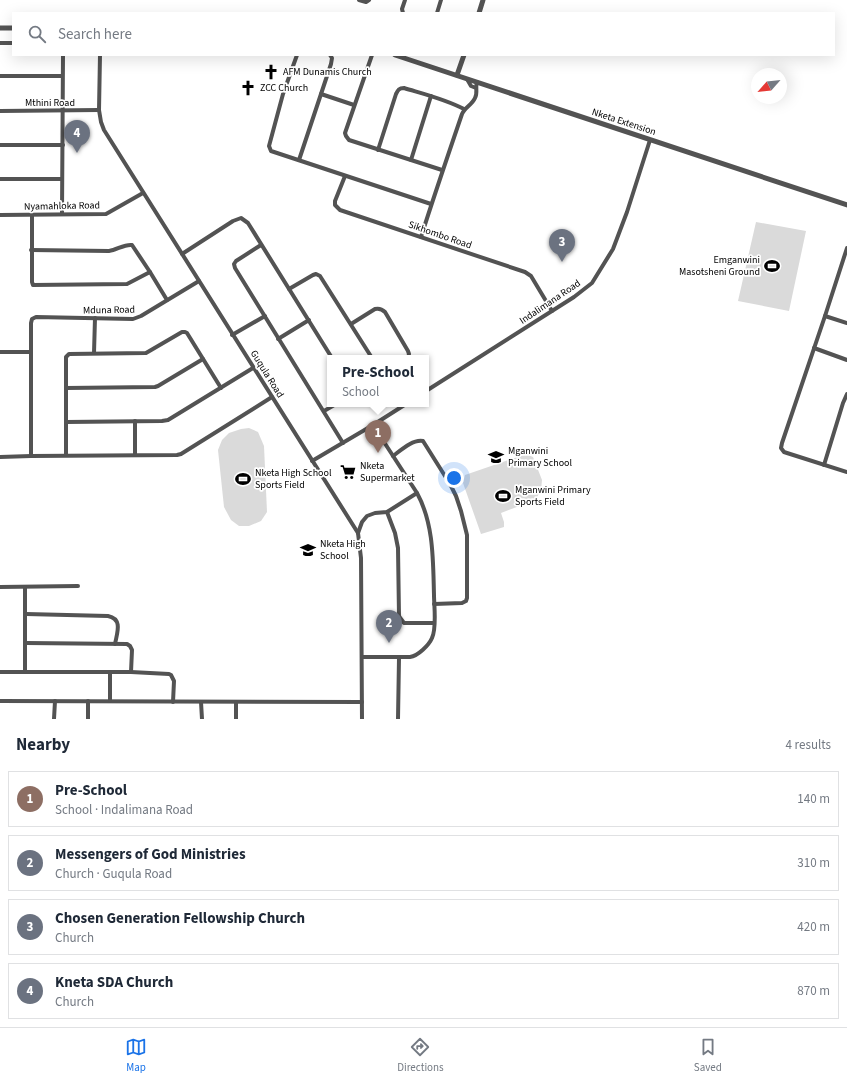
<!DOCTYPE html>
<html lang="en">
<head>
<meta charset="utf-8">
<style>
  :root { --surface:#fff; --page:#f2f2f3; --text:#1f2937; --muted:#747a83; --line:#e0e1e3; --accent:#1a73e8 }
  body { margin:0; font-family:"Source Sans 3",sans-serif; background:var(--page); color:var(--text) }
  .compass { position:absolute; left:751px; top:68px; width:36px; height:36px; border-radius:50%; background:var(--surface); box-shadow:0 4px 16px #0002; rotate:243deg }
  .you { position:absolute; left:454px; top:478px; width:14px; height:14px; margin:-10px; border:3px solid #fff; border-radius:50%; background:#1a73e8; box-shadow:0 0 0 6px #1a73e833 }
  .badge { display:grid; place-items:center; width:26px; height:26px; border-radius:50%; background:var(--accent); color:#fff; font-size:13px; font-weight:700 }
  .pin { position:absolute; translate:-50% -33px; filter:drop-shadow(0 1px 2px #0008) }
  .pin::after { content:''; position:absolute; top:21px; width:14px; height:12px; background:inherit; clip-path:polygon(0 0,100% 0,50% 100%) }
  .popup { position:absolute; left:327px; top:355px; width:102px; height:52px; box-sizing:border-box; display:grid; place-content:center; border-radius:0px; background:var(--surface); filter:drop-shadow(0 1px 3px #0005); font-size:13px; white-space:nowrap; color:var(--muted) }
  .popup b { font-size:15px; color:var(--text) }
  .popup::after { content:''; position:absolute; left:50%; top:100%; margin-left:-8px; border:8px solid transparent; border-top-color:var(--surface) }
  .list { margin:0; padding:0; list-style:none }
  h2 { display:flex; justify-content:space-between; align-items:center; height:52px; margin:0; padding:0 16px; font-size:17px }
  h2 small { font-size:13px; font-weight:400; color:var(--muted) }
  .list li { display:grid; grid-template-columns:26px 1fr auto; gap:12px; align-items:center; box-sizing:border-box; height:56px; margin:0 8px 8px; padding:0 8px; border:1px solid var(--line); border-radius:0px }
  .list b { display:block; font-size:15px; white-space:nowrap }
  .list p { margin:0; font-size:13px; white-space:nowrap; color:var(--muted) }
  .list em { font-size:13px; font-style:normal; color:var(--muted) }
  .icon { flex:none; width:22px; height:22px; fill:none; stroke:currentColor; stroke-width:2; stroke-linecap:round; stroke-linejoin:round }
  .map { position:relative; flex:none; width:847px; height:719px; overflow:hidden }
  .search { position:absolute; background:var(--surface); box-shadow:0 4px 16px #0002; left:12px; right:12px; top:12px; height:44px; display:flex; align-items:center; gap:10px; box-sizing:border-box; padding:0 14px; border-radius:0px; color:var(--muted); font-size:15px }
  .sheet { height:308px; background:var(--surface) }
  nav { display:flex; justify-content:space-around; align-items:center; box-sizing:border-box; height:56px; border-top:1px solid var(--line); background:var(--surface); font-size:11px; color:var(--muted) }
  nav a { display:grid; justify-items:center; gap:2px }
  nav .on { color:var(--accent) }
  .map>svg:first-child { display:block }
  .green { fill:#dadada }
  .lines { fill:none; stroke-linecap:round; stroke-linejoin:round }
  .minor { stroke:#535353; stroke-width:4 }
  .tertiary { stroke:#535353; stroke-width:5 }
  .labels { text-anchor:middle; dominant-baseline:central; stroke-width:3.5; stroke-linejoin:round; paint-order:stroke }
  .poi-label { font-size:10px; fill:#000; stroke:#fff; text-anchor:start }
  .street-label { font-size:10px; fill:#000; stroke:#fff }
</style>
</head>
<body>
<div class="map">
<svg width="847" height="719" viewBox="0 0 847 719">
  <rect width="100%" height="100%" fill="#fff"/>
  <g class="green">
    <polygon points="756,222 806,231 789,311 738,301"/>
    <polygon points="249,428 258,432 264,446 267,512 261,521 249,526 239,526 231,520 224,507 218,450 222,440 229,433 241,429"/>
    <polygon points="526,454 533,457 542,480 541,491 535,500 501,513 504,522 504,527 481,534 463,483 465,475"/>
  </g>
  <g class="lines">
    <g class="minor">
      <polyline points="359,0 366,2 369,0"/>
      <polyline points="403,13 402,9 405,0"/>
      <polyline points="437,13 441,0"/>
      <polyline points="0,43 13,43"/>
      <polyline points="100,55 99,110 101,122 104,130 358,533 361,558 362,719"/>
      <polyline points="297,55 283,94 269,146 271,151 431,204"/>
      <polyline points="372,55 345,133 346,136 349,140 442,170"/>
      <polyline points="0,76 62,76"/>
      <polyline points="467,79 471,86 476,88"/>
      <polyline points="321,94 354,105"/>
      <polyline points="0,111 99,110"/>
      <polyline points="0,145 63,145"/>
      <path d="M378 150 396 94C398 90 399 88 404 88 424 94 445 99 464 109"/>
      <polyline points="299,160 331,64 332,58 330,55"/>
      <polyline points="411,160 431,96"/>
      <polyline points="345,176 335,201 335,205 340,210 525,272 531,276 552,311"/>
      <polyline points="0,179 62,179"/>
      <polyline points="32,214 32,282 33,285 127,284 150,272"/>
      <polyline points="62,214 63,55"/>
      <polyline points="0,215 106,214 143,193"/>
      <path d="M421 237C434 196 448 155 462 114 465 107 472 105 475 98 478 93 475 88 477 82"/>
      <polyline points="261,245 236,261 234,264 235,268 343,443"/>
      <polyline points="847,248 825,316 782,443 781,448 784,452 787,453 847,472"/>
      <path d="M31 250 109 251C117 250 124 244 132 245L150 272 167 300"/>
      <polyline points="182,254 233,221 241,218 248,223 332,358"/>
      <polyline points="289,289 313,275 316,274 320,276 372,358"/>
      <polyline points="825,316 847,323"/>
      <path d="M351 324 375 309C379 308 382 309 385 312L408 351 409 354 408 358"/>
      <polyline points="232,335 265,316"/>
      <polyline points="278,339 309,320"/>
      <polyline points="814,348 847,360"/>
      <polyline points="0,352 31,352"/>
      <polyline points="94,353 95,318"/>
      <polyline points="66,388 155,387 158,386 203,359"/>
      <polyline points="426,391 574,297 592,283 613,249 627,212 650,140"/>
      <polyline points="324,411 336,404"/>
      <polyline points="66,422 162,421 168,420 253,368"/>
      <polyline points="66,455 66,357 69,354 146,353 182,332 185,332 187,333 221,388"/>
      <polyline points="135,455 135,421"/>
      <polyline points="31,456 31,323 32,319 36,317 133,319 141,316 199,281"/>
      <path d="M393 456C401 450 413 439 423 441L450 484 456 496 461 511 467 535V598L466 601 462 603 434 604"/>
      <polyline points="0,457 31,456 177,455 181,454 272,397"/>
      <polyline points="312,461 373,425 406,404"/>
      <polyline points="824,465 843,403 847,394"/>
      <polyline points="387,512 395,533 398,548 399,616 401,619 404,623 434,623"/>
      <polyline points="358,533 362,522 367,516 375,513 387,512 417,493"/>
      <polyline points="0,587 78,586"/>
      <path d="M26 614 108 616C123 619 117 633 115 644"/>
      <polyline points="26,643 127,644 130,646 132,650 131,672"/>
      <path d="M362 657H410C418 656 429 645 432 638 437 628 434 606 434 595 433 561 434 524 417 493L373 425"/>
      <polyline points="0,672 131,672 169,674 171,675 174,681 173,702"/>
      <polyline points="25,672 25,587"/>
      <polyline points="0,701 362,702"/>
      <polyline points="88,701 88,719"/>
      <polyline points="110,701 110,672"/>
      <polyline points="201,702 202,719"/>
      <polyline points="54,719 55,701"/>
      <polyline points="236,719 236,702"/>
      <polyline points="398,719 399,658"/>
    </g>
    <g class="tertiary">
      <polyline points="479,13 483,0"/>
      <polyline points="0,28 13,28"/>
      <polyline points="395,55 847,205"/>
      <polyline points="457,75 464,55"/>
    </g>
  </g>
  <defs>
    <symbol id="church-bare" viewBox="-9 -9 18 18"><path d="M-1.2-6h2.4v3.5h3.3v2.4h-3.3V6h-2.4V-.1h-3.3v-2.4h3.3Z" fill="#000" stroke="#fff" stroke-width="2.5" paint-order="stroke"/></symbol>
    <symbol id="stadium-bare" viewBox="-9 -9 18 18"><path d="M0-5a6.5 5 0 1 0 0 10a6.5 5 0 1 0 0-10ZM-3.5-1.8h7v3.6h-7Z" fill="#000" stroke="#fff" stroke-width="2.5" paint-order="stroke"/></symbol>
    <symbol id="school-bare" viewBox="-9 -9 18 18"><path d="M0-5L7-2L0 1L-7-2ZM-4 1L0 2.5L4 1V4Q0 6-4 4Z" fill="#000" stroke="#fff" stroke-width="2.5" paint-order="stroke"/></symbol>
    <symbol id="supermarket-bare" viewBox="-9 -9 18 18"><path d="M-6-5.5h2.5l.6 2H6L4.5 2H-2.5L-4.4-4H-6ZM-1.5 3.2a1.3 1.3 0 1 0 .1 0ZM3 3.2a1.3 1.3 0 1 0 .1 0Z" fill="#000" stroke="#fff" stroke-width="2.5" paint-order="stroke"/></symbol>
  </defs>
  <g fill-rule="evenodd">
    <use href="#church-bare" x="260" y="61" width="22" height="22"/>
    <use href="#church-bare" x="237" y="77" width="22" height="22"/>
    <use href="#stadium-bare" x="761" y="255" width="22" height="22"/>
    <use href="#school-bare" x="485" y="446" width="22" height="22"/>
    <use href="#supermarket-bare" x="337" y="461" width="22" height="22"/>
    <use href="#stadium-bare" x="232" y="468" width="22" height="22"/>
    <use href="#stadium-bare" x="492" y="485" width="22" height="22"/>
    <use href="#school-bare" x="297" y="539" width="22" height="22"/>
  </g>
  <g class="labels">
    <g class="poi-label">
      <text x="283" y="72">AFM Dunamis Church</text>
      <text x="260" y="88">ZCC Church</text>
      <text x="760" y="260" text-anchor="end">Emganwini<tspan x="760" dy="12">Masotsheni Ground</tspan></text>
      <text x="508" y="451">Mganwini<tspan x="508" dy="12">Primary School</tspan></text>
      <text x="360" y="466">Nketa<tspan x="360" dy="12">Supermarket</tspan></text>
      <text x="255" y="473">Nketa High School<tspan x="255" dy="12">Sports Field</tspan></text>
      <text x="515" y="490">Mganwini Primary<tspan x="515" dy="12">Sports Field</tspan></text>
      <text x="320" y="544">Nketa High<tspan x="320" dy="12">School</tspan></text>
    </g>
    <g class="street-label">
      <text x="50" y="103">Mthini Road</text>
      <text transform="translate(624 122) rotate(18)">Nketa Extension</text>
      <text transform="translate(62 206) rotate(-1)">Nyamahloka Road</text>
      <text transform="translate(440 235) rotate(19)">Sikhombo Road</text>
      <text transform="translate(550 302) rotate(-34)">Indalimana Road</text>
      <text transform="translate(109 310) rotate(-1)">Mduna Road</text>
      <text transform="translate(267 374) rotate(58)">Guqula Road</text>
    </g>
  </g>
</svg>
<svg class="compass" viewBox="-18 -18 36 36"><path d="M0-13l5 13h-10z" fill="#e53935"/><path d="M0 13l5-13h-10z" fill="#747a83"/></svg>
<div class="you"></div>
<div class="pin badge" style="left:378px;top:453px;background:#8d6e63">1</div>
<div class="popup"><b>Pre-School</b>School</div>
<div class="pin badge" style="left:389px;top:643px;background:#6b7280">2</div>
<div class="pin badge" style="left:562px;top:262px;background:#6b7280">3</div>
<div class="pin badge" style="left:77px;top:153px;background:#6b7280">4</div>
<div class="search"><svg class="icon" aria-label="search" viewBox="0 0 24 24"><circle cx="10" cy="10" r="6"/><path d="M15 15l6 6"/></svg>Search here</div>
</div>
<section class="sheet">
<h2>Nearby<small>4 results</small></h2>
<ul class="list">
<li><span class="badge" style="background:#8d6e63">1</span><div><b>Pre-School</b><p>School · Indalimana Road</p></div><em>140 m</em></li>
<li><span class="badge" style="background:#6b7280">2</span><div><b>Messengers of God Ministries</b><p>Church · Guqula Road</p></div><em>310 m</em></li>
<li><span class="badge" style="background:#6b7280">3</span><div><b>Chosen Generation Fellowship Church</b><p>Church</p></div><em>420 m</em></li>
<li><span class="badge" style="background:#6b7280">4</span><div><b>Kneta SDA Church</b><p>Church</p></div><em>870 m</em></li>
</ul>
</section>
<nav>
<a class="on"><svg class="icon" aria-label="map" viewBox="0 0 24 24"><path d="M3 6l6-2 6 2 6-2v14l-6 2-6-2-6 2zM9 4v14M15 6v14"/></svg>Map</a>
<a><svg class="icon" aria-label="directions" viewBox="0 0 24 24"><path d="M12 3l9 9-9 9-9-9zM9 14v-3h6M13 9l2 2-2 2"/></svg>Directions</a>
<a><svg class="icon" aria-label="saved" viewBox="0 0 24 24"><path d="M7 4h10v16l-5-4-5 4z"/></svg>Saved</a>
</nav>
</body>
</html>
